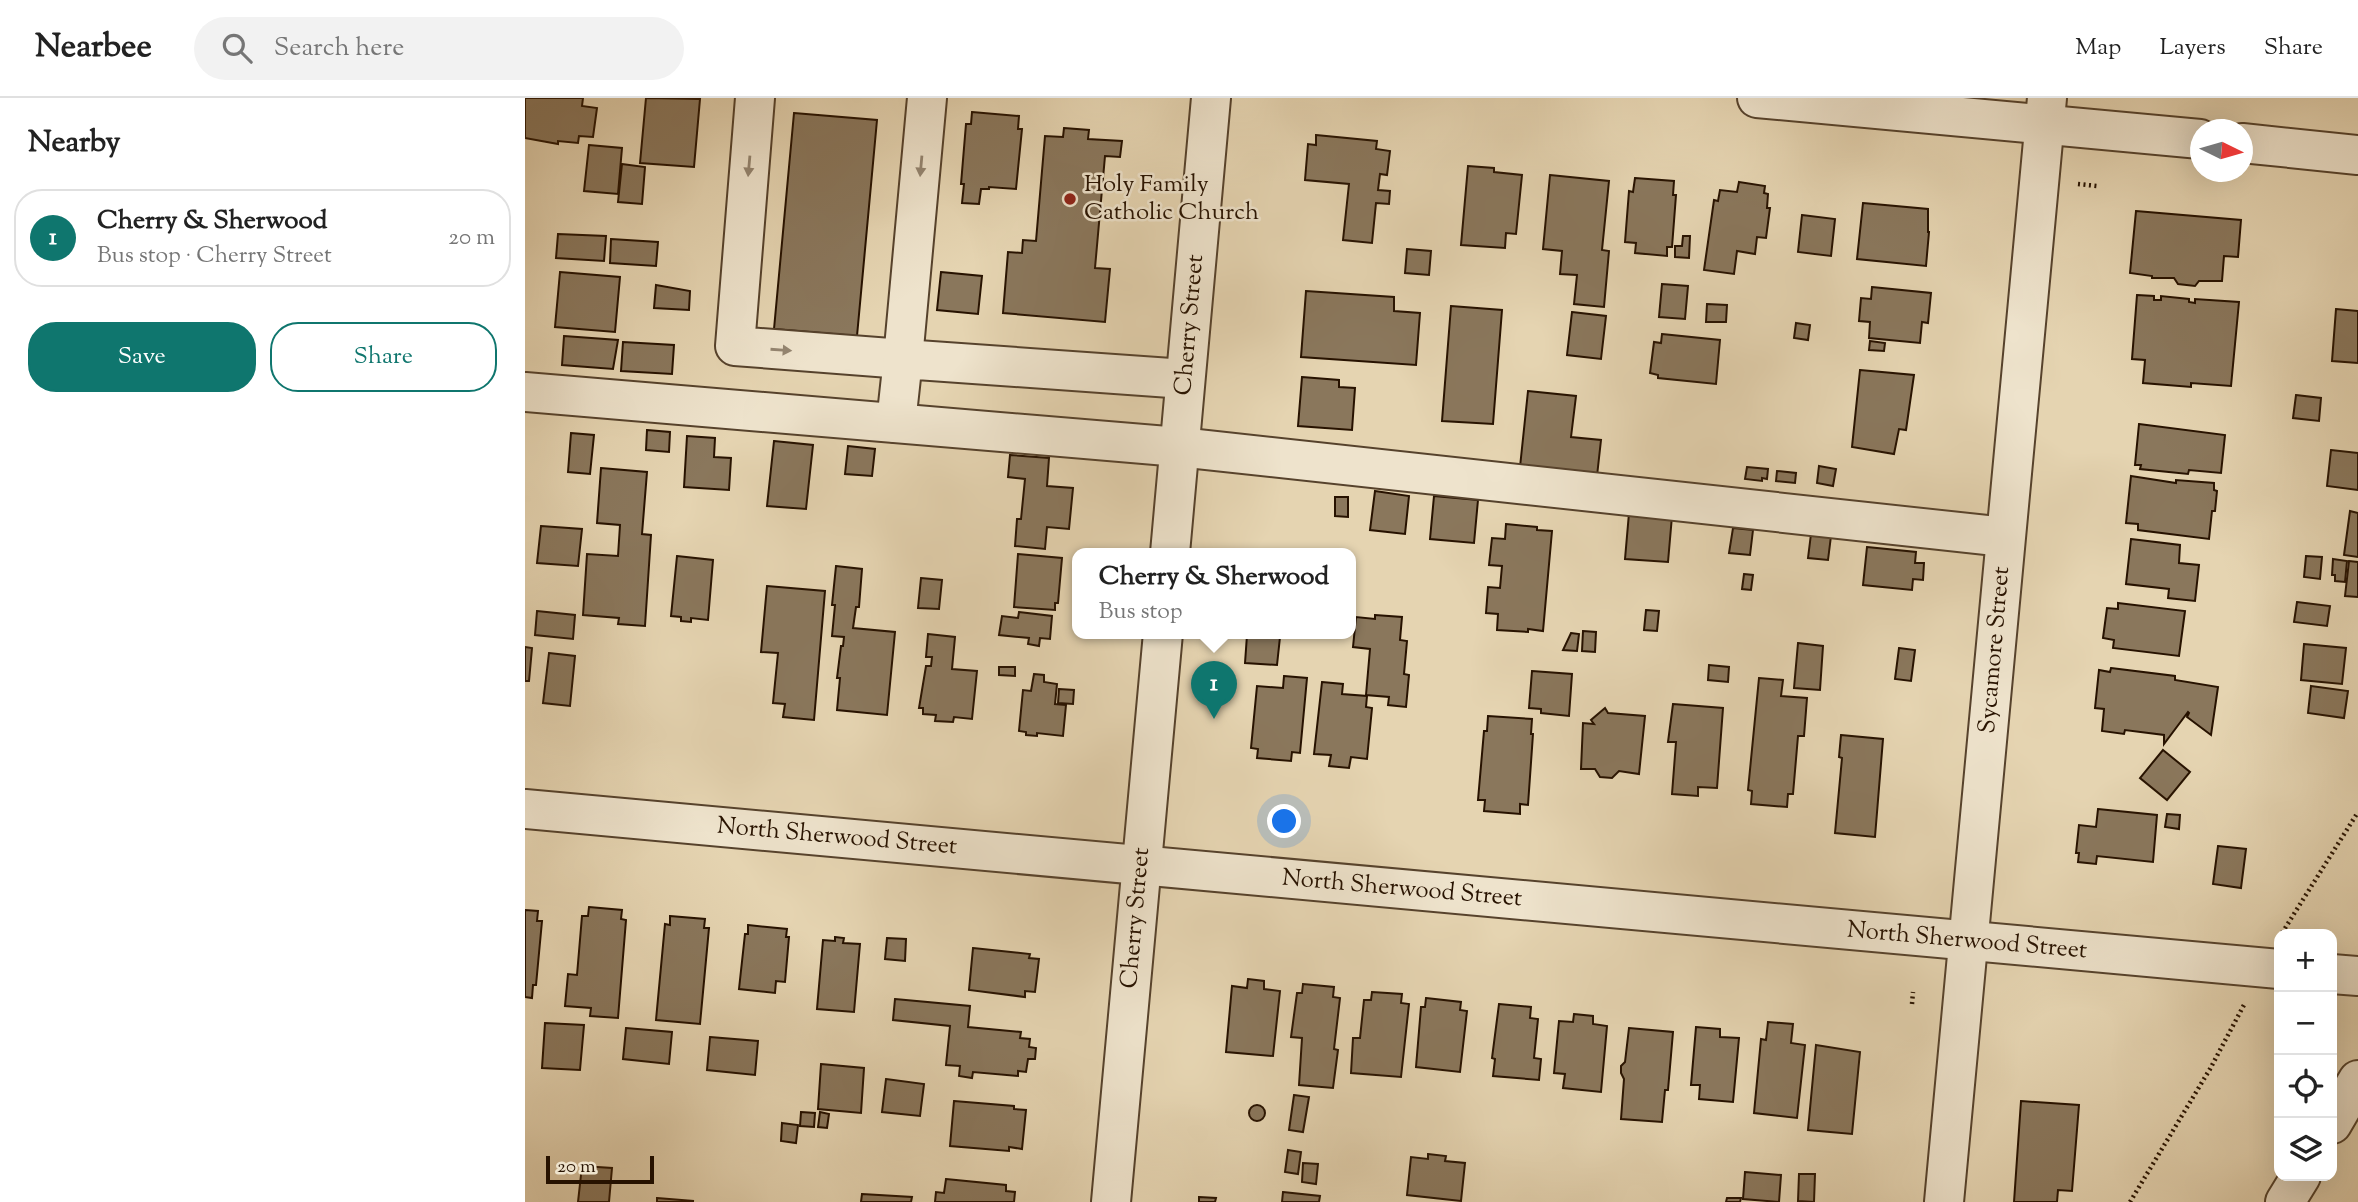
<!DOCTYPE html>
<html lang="en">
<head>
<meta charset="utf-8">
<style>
  :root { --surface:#fff; --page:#f2f2f2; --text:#222; --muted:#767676; --line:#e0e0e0; --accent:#0f766e }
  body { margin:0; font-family:"Sorts Mill Goudy",serif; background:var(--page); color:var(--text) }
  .controls { position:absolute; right:21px; bottom:21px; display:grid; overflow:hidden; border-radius:14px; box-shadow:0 7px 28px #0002 }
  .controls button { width:63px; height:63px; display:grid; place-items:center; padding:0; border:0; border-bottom:2px solid var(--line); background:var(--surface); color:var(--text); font:35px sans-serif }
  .compass { position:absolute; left:1665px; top:21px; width:63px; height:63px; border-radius:50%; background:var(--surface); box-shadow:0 7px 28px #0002; rotate:95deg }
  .scale { position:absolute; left:21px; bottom:18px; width:108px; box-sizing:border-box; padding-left:7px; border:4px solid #271200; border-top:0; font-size:19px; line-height:24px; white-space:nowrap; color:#271200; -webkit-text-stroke:5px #eee3cc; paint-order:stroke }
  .you { position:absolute; left:760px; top:724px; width:24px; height:24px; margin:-18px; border:5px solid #fff; border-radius:50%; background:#1a73e8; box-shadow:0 0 0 10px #1a73e833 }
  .badge { display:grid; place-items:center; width:46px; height:46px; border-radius:50%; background:var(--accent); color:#fff; font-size:23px; font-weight:700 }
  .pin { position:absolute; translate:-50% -58px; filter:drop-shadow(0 2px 4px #0008) }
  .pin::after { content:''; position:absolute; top:37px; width:24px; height:21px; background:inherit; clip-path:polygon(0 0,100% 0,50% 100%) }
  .popup { position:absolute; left:547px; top:450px; width:284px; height:91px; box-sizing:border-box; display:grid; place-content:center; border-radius:14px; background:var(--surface); filter:drop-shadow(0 2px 5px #0005); font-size:23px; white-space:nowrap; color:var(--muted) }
  .popup b { font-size:26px; color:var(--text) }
  .popup::after { content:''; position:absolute; left:50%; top:100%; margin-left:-14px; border:14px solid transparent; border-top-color:var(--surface) }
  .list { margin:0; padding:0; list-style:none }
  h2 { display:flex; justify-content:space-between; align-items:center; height:91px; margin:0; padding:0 28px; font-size:30px }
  h2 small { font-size:23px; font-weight:400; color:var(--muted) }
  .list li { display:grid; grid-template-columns:46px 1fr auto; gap:21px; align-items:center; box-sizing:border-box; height:98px; margin:0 14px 14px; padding:0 14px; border:2px solid var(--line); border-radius:28px }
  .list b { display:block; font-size:26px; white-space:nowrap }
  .list p { margin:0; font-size:23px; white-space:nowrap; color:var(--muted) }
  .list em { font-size:23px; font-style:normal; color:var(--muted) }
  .actions { display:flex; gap:14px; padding:21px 28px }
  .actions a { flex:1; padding:16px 0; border:2px solid var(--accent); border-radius:28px; text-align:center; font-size:24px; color:var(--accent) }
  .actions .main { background:var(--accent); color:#fff }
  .icon { flex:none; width:38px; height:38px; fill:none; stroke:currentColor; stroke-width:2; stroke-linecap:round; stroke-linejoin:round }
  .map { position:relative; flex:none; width:1833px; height:1104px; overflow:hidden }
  header { display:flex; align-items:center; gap:42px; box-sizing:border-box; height:98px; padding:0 35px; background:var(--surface); border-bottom:2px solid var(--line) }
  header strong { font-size:33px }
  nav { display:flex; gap:38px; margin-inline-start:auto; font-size:24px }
  .search { width:490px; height:63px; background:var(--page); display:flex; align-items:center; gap:18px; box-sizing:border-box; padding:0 24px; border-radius:38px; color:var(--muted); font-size:26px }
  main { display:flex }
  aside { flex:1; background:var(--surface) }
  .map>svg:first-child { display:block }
  .building { fill:#8a775c; stroke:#271200; stroke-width:2 }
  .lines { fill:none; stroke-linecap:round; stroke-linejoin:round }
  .minor-casing { stroke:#56422c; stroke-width:42 }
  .path { stroke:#271200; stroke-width:4.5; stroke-dasharray:2 3.5; stroke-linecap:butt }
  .minor { stroke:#eee3cc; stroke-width:38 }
  .oneway { fill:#948570 }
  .poi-dot { fill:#8f2418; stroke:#eee3cc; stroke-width:2.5 }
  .labels { text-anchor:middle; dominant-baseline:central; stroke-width:5; stroke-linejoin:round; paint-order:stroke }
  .poi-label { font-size:24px; fill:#271200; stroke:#eee3cc; text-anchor:start }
  .street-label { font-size:24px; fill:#271200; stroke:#eee3cc }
</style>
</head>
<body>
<header>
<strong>Nearbee</strong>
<div class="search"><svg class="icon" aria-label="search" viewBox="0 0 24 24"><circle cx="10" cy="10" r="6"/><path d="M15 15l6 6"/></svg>Search here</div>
<nav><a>Map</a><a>Layers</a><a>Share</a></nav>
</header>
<main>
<aside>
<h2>Nearby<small></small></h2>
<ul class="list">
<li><span class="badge">1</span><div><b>Cherry &amp; Sherwood</b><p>Bus stop · Cherry Street</p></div><em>20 m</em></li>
</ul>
<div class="actions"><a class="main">Save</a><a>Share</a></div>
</aside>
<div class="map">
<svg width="1833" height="1104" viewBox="0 0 1833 1104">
  <rect width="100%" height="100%" fill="#e5d4b1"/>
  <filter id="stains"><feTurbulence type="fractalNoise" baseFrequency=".00286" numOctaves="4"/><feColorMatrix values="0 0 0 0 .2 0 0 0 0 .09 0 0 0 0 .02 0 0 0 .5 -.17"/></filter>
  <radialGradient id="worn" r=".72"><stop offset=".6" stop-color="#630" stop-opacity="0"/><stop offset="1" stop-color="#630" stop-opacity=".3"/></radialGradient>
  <g class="building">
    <polygon points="0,0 58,0 57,8 72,10 68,39 54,38 53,45 33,43 33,46 0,40"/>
    <polygon points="121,0 175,1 169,69 115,65"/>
    <polygon points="447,14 494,18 493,31 497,31 491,91 464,89 464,91 456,91 454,106 437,105 439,86 436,86 441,26 446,26"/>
    <polygon points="269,15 352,22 332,238 249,231"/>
    <polygon points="539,30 564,32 563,41 597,43 595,59 580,58 570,170 585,171 580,224 478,215 483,154 497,155 498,142 511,143 520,38 538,39"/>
    <polygon points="791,37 852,43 851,51 865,53 862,77 855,76 853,92 865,93 864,106 851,105 847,145 818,142 824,86 780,82 783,46 791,47"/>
    <polygon points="64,47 97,50 93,96 59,93"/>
    <polygon points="97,66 120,69 117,106 93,104"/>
    <polygon points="943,68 969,70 969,74 997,77 991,136 981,135 980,150 936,147"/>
    <polygon points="1025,77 1084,83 1077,152 1084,153 1079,209 1049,206 1052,177 1035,176 1037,153 1018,151"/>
    <polygon points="1110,80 1149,83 1148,97 1151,97 1147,149 1142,149 1142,158 1110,155 1111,145 1100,144 1104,93 1108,94"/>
    <polygon points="1214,84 1240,88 1239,95 1243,96 1242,110 1245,110 1241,140 1232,139 1230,156 1212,153 1209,176 1179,172 1189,102 1193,103 1195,92 1212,94"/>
    <polygon points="1338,105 1403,111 1403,134 1404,134 1401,168 1332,161"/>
    <polygon points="1611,113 1716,122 1713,159 1699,158 1697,183 1674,183 1670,188 1653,186 1649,180 1627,180 1627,178 1605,175"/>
    <polygon points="1277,117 1310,121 1306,158 1273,154"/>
    <polygon points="33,136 81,138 79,163 31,160"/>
    <polygon points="1158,138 1165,138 1164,160 1150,159 1150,148 1157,148"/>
    <polygon points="86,141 133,144 131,168 85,165"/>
    <polygon points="882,151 906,153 904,177 880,175"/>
    <polygon points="35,174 95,179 90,234 30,229"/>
    <polygon points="416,174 457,178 453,216 412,212"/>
    <polygon points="1137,186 1163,188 1160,221 1134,219"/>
    <polygon points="131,187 165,193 164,212 129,210"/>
    <polygon points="1347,189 1406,195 1403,225 1397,224 1395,245 1344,240 1345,224 1334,223 1336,200 1346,201"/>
    <polygon points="781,193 869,199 869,213 895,215 891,267 776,259"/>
    <polygon points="1612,197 1629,198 1629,202 1636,202 1636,198 1664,201 1664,204 1670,205 1670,201 1714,204 1706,288 1666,285 1666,289 1618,285 1620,262 1607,261"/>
    <polygon points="1182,206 1202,207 1201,224 1181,224"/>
    <polygon points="926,208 977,212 968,326 917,323"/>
    <polygon points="1811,211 1833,213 1833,265 1807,263"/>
    <polygon points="1047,214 1081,218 1076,261 1042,257"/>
    <polygon points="1271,225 1285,227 1283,242 1269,240"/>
    <polygon points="1137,236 1195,242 1191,286 1133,280 1133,277 1125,275 1129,244 1136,245"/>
    <polygon points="39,238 93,242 88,271 37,267"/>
    <polygon points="1345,243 1360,245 1359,253 1344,252"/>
    <polygon points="98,244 149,247 147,276 96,273"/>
    <polygon points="1335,272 1389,277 1381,332 1374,331 1369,356 1327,349"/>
    <polygon points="777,279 814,282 814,289 830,290 827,332 773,328"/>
    <polygon points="1003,293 1051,298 1046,339 1076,342 1072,378 995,369"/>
    <polygon points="1771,297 1796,300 1794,323 1768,320"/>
    <polygon points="1614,326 1700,337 1696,375 1664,372 1663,376 1615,371 1616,367 1610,367"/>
    <polygon points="122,332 145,334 144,354 121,352"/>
    <polygon points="46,335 69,337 65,376 43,374"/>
    <polygon points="162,338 190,340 189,359 206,360 204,392 159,389"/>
    <polygon points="249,343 288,347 281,411 242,408"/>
    <polygon points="323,348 350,351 347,378 320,376"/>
    <polygon points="1806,352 1833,355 1833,392 1802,388"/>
    <polygon points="485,357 524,360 522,388 548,390 544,431 522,429 520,451 490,448 492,421 496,421 500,381 483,379"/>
    <polygon points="1294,368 1311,371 1308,388 1292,385"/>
    <polygon points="1222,369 1243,371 1242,381 1237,380 1237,383 1220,381"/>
    <polygon points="76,370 122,374 117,436 126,437 120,528 93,526 94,520 58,517 62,456 93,458 95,427 72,425"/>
    <polygon points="1252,373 1271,375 1270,385 1251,383"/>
    <polygon points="1606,378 1651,385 1651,382 1689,385 1689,392 1692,393 1690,413 1687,413 1684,441 1613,432 1613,426 1601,425"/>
    <polygon points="850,393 884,398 880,436 845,432"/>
    <polygon points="909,398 953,402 949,445 905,441"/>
    <polygon points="810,399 823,399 823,419 810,418"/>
    <polygon points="1825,413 1833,415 1833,459 1819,457"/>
    <polygon points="1104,415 1147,418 1143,464 1100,461"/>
    <polygon points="981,426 1012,429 1012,432 1027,433 1018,533 1003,531 1003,534 972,532 973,516 961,515 963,489 975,490 977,468 964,467 967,440 980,441"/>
    <polygon points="16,428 57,431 53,468 12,465"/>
    <polygon points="1208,430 1228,432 1225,457 1204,455"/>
    <polygon points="1286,436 1306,438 1303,462 1283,460"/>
    <polygon points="1606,441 1655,447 1654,465 1674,467 1670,503 1643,500 1644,491 1601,486"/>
    <polygon points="1342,449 1391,454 1390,465 1399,465 1398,482 1388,481 1387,492 1338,487"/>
    <polygon points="493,456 537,460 533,505 530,505 530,512 489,509"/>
    <polygon points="152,458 188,462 183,522 166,520 166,524 156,523 156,519 146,518"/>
    <polygon points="1781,458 1797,459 1795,481 1779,479"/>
    <polygon points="1808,461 1822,463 1820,484 1810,483 1810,477 1807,477"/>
    <polygon points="1824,463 1833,464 1833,499 1820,498"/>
    <polygon points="311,468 337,471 334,509 331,509 328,530 370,534 362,617 312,612 315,580 312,580 316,548 318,548 319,539 307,538 310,507 307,507"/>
    <polygon points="1219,476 1228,477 1226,492 1217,491"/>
    <polygon points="396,480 417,482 414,511 393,510"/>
    <polygon points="242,488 300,493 289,622 258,619 260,606 248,605 253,555 236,554"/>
    <polygon points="1772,504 1805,508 1802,528 1769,524"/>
    <polygon points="1593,505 1660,513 1654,558 1588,550 1589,542 1578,540 1582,510 1593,511"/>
    <polygon points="1121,512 1134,513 1132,533 1119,532"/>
    <polygon points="12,513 50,517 48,541 10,537"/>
    <polygon points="494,514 527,518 525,541 515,540 514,548 503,546 504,540 474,537 477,518 493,520"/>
    <polygon points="850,517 877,519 875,542 882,543 879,576 884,577 881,609 863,607 864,599 841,597 845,551 828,549 831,519 850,521"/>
    <polygon points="1058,533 1071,534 1070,554 1057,553"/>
    <polygon points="1046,535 1054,536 1052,553 1038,552"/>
    <polygon points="403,536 430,539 427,571 452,573 447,621 429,619 428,624 410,623 411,617 398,616 398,610 394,610 401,568 406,568 407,559 401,559"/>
    <polygon points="722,537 755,539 752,567 720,565"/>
    <polygon points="1273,545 1298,548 1295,592 1269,590"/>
    <polygon points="1779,546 1821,550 1817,586 1776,582"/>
    <polygon points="0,549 7,550 4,583 0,583"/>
    <polygon points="1374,550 1390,552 1386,583 1370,581"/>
    <polygon points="24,555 50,558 45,608 18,605"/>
    <polygon points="1184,567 1204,569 1203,584 1183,582"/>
    <polygon points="474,569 490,569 490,578 474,577"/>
    <polygon points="1586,570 1650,578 1650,582 1693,589 1686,637 1662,619 1664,615 1663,614 1639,646 1639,637 1600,632 1599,636 1577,633 1579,611 1570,610 1574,572 1585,574"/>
    <polygon points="1007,573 1047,576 1044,618 1016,615 1016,611 1004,610"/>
    <polygon points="509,576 519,577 519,584 532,586 530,606 541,607 538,638 512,635 512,638 501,637 501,634 494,633 498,592 506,593"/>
    <polygon points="759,578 782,580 775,655 767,654 766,663 732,660 733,651 726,650 732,588 758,590"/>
    <polygon points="1234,580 1258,582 1256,598 1282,600 1279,638 1273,638 1268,696 1263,696 1262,709 1226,706 1227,693 1223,692"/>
    <polygon points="797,584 818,586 817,596 842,598 841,609 847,610 842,661 826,659 824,670 804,668 806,657 789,656"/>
    <polygon points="1786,588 1823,593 1819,620 1783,615"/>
    <polygon points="534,591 549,592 548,606 533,605"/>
    <polygon points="1148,606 1198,610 1192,690 1173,689 1173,698 1147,696 1151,644 1143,644"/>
    <polygon points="1080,610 1083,615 1120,618 1114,676 1094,673 1087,680 1075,679 1070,671 1056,671 1058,625 1069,626 1066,622"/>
    <polygon points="963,618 1007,621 1006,636 1008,636 1003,707 995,706 995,716 959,713 960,702 953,702 959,633 962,633"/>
    <polygon points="1316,637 1358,641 1350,739 1310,735 1317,660 1314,659"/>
    <polygon points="1638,652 1665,674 1642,702 1615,680"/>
    <polygon points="1573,711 1632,717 1628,764 1572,758 1571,766 1553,764 1554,755 1551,755 1554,727 1571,729"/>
    <polygon points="1642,716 1655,717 1654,731 1640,729"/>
    <polygon points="1693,748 1721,751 1716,790 1688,786"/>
    <polygon points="64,809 97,812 96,821 101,822 93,920 65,918 66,910 40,908 43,876 52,877 57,818 63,818"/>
    <polygon points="0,812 13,813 12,823 17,823 11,887 8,887 7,900 0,899"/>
    <polygon points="145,818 180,821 179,830 184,830 175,926 131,922 140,826 145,827"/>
    <polygon points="223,827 262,831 261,839 264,839 260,884 251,883 250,895 214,891 220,836 223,836"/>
    <polygon points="310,839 319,840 318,845 335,846 329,914 292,911 298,842 310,843"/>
    <polygon points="362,840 381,841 380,863 360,861"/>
    <polygon points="448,850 505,856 504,860 514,861 510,894 500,893 500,899 444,892"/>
    <polygon points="723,881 739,883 739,891 755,893 748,958 701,954 707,888 722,890"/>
    <polygon points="778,886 809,889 808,899 815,900 809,951 813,952 808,990 774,987 777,940 766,939 772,895 777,895"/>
    <polygon points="847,894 877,896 876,905 884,906 876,979 826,975 828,940 835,940 839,902 846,902"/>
    <polygon points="901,900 936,904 935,912 942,913 935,974 891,969 896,909 900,909"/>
    <polygon points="370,901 445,908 443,929 496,934 495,940 505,941 504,949 511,950 510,961 503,961 501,974 493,973 493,978 448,974 447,980 434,978 435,968 421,967 425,928 368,922"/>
    <polygon points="974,906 1006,909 1005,920 1013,921 1009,960 1016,961 1014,982 968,978 970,961 967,960"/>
    <polygon points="1049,916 1068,918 1068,926 1082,928 1076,994 1038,990 1040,976 1029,975 1034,923 1048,924"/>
    <polygon points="1243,924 1268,926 1266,945 1280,947 1272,1020 1229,1015 1236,941 1241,942"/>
    <polygon points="20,925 59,927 55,972 17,970"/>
    <polygon points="1171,929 1195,931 1195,939 1214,940 1208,1004 1174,1001 1175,987 1166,987"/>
    <polygon points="101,930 147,934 144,966 98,961"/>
    <polygon points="1104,930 1148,934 1143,992 1140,992 1137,1024 1096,1021 1099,981 1096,975 1096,968 1100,964"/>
    <polygon points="185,939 233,943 230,977 182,972"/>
    <polygon points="1291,947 1335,954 1327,1036 1283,1032"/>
    <polygon points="296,966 339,970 336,1015 293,1011"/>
    <polygon points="361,981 399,986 395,1018 357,1014"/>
    <polygon points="769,997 784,999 778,1034 764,1032"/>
    <polygon points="429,1003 489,1008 489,1011 501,1012 497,1051 484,1049 484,1053 425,1048"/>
    <polygon points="1496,1003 1554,1007 1547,1093 1533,1092 1532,1104 1489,1104"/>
    <circle cx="732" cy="1015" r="8"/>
    <polygon points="276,1014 290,1015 289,1029 275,1028"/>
    <polygon points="295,1014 304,1016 302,1030 293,1029"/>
    <polygon points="257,1025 273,1027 271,1045 256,1043"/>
    <polygon points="763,1052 776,1054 773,1076 760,1074"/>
    <polygon points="903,1056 921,1058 920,1063 940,1065 936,1103 882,1097 886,1059 903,1061"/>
    <polygon points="778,1065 793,1066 791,1086 777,1084"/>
    <polygon points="57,1068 87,1070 84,1104 53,1104"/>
    <polygon points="1220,1074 1256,1077 1254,1104 1218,1101"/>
    <polygon points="1274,1076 1290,1076 1289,1104 1273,1103"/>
    <polygon points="421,1081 481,1087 481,1093 490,1094 489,1104 410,1104 411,1094 419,1095"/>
    <polygon points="758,1094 795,1098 794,1104 757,1104"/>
    <polygon points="337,1096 387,1099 386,1104 336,1104"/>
    <polygon points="674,1099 691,1100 690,1104 674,1104"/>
    <polygon points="132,1100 169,1103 132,1104"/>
    <polygon points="1202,1100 1216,1100 1215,1104 1201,1104"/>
  </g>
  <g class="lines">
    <defs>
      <g id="minor">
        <polyline points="230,0 210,248 378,261 402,0"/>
        <polyline points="1232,0 1675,41"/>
        <polyline points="1717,45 1833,57"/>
        <polyline points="0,294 654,349 1480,439"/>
        <polyline points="371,325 378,261 660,281"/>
        <polyline points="645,455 686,0"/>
        <polyline points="0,711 1754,871"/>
        <polyline points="1807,876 1833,878"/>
        <polyline points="1807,1026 1833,982"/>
        <polyline points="586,1104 638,535"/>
        <polyline points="1419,1104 1522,0"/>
        <polyline points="1760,1104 1776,1078"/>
      </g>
    </defs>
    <use href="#minor" class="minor-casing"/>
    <g class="path">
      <polyline points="1553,86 1572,88"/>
      <polyline points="1757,835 1833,714"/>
      <polyline points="1387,906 1388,894"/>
      <polyline points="1605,1104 1685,971 1720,905"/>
    </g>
    <use href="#minor" class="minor"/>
  </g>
  <defs><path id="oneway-solid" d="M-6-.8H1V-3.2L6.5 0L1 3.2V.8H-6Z" transform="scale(1.75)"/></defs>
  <g class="oneway">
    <use href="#oneway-solid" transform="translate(224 68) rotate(95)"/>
    <use href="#oneway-solid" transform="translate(396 68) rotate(95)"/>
    <use href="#oneway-solid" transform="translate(256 252) rotate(4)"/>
  </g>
  <circle class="poi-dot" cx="545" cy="101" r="7"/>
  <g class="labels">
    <g class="poi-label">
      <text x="559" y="87">Holy Family<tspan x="559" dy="28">Catholic Church</tspan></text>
    </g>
    <g class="street-label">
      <text transform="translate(665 227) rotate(-85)">Cherry Street</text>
      <text transform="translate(1470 552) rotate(-85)">Sycamore Street</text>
      <text transform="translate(312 739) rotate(5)">North Sherwood Street</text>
      <text transform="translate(877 791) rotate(5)">North Sherwood Street</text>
      <text transform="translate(611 820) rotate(-85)">Cherry Street</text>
      <text transform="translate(1442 843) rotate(5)">North Sherwood Street</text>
    </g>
  </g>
  <rect width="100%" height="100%" filter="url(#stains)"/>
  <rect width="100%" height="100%" fill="url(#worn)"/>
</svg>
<div class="controls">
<button>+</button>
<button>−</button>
<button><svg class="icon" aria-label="locate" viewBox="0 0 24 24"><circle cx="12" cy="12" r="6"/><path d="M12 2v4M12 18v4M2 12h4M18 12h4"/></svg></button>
<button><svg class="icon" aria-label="layers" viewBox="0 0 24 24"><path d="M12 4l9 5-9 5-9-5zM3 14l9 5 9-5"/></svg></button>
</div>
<svg class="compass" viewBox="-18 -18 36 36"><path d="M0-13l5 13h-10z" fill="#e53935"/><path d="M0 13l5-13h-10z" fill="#767676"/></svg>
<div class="scale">20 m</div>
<div class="you"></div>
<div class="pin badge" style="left:689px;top:621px">1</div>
<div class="popup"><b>Cherry &amp; Sherwood</b>Bus stop</div>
</div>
</main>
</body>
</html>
